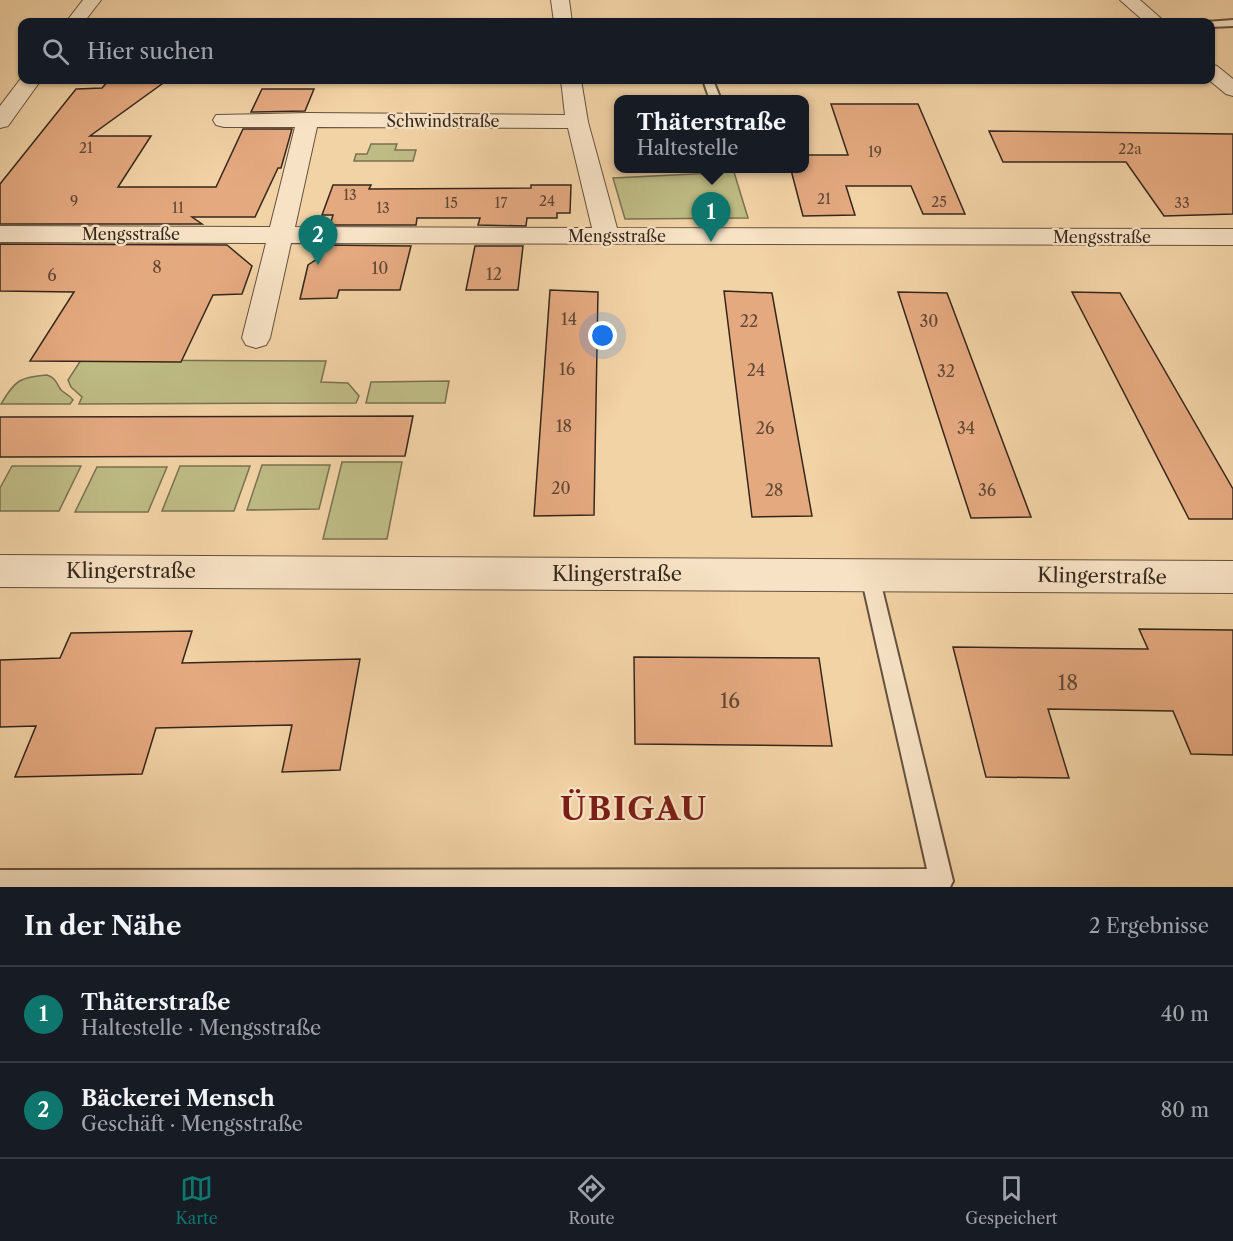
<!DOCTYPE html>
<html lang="de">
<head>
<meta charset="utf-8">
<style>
  :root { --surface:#171b24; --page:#20242c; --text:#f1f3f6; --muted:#9ea1a6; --line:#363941; --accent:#0f766e }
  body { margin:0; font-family:"Libre Caslon Text",serif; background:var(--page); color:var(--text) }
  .you { position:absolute; left:603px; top:336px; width:21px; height:21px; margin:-15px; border:4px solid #fff; border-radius:50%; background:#1a73e8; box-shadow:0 0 0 9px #1a73e833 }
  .badge { display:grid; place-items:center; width:39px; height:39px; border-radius:50%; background:var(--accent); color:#fff; font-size:20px; font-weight:700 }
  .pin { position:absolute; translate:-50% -50px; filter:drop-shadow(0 2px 3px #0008) }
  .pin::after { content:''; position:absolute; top:32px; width:21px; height:18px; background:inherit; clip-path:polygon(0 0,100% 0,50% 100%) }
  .popup { position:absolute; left:614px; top:95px; width:195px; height:78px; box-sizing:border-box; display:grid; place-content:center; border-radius:12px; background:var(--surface); filter:drop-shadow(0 2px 4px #0005); font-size:20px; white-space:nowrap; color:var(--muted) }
  .popup b { font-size:22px; color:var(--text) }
  .popup::after { content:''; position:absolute; left:50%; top:100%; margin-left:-12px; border:12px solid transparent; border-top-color:var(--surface) }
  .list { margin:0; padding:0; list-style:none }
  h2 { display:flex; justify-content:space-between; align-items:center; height:78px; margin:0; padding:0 24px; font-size:26px }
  h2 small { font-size:20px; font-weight:400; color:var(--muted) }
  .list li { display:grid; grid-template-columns:39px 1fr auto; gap:18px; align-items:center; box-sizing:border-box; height:96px; padding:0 24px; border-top:2px solid var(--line) }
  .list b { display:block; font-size:22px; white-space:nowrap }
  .list p { margin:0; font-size:20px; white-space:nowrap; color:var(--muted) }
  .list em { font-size:20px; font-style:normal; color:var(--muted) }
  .icon { flex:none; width:33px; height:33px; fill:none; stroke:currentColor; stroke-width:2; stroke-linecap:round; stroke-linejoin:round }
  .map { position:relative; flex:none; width:1233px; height:887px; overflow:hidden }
  .search { position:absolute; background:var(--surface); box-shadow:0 2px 4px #0004; left:18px; right:18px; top:18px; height:66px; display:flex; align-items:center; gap:15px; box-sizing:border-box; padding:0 21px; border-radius:12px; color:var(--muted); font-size:22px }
  .sheet { height:270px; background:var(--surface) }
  nav { display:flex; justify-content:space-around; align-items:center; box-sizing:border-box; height:84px; border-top:2px solid var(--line); background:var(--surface); font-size:16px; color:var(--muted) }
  nav a { display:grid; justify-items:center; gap:3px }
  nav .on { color:var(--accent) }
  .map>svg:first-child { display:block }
  .green { fill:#bebb84; stroke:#7a7150; stroke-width:1.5 }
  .building { fill:#e5a980; stroke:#35271c; stroke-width:1.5 }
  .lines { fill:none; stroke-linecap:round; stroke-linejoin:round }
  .lane-casing { stroke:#64523e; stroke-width:4 }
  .street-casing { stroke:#64523e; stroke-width:2 }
  .lane { fill:#f7e2c5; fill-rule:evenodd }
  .street { fill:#f7e2c5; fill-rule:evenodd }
  .labels { text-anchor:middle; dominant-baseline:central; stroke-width:4.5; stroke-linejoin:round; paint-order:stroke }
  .far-number-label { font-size:14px; fill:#614835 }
  .far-street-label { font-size:16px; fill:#35271c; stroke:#f7e2c5 }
  .number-label { font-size:16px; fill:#614835 }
  .street-label { font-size:20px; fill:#35271c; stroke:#f7e2c5 }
  .near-number-label { font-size:20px; fill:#614835 }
  .near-district-label { font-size:32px; font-weight:bold; letter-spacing:1.5px; fill:#7a1f14; stroke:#f7e2c5 }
</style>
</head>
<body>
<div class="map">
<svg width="1233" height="887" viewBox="0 0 1233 887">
  <rect width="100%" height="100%" fill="#f2d3a6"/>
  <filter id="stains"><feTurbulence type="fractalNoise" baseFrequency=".00333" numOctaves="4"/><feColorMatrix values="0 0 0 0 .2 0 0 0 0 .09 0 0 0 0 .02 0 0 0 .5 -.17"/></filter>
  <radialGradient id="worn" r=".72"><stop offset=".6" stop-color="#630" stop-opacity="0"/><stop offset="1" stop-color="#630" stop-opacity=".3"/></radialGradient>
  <g class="green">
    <polygon points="371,144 397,144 395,150 416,150 413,161 354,161 356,154 367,154"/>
    <polygon points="734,172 748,218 625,219 613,178"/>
    <polygon points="81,360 326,361 321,382 348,383 359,396 356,403 79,404 82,397 71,387 68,380"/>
    <path d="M47 375C56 378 56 383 61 390 65 394 70 395 73 400L70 404H1C15 380 20 377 47 375Z"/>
    <polygon points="449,381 445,403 366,403 371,382"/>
    <polygon points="342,462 402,462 387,539 323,539"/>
    <polygon points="262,465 330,465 319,509 247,510"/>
    <polygon points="12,466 81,466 59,511 0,511 0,488"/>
    <polygon points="180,466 250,466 234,511 162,511"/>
    <polygon points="97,467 167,467 148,512 75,512"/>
  </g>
  <g class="building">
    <polygon points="109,80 166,81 90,136 151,136 118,187 216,187 243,129 292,129 281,168 278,168 255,217 192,217 202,224 0,224 0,184 76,89 102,88"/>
    <polygon points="262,89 314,89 305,111 251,112"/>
    <polygon points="831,104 918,104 965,214 923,214 911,186 846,186 855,215 803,216 791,170 804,170 804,155 848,155"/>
    <polygon points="989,131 1233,134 1233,214 1164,216 1126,162 1003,162"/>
    <polygon points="333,185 371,185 369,189 531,188 531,185 571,185 570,213 557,213 557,218 527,218 526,226 478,225 480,218 417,218 416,225 330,225 333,215 322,215"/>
    <polygon points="0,244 227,245 252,266 242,294 213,295 181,362 30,361 74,292 0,291"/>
    <polygon points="323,245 411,246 400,290 339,290 337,298 300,299 308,265 320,257"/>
    <polygon points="475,246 523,246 518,290 466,290"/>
    <polygon points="550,290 598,292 594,515 534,516"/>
    <polygon points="724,291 772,293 812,516 752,517"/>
    <polygon points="898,292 947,293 1031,517 971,518"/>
    <polygon points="1072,292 1120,293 1233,489 1233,519 1189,519"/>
    <polygon points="413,416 405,456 0,457 0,417"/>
    <polygon points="1139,629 1233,630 1233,755 1191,754 1173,711 1048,709 1069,778 986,777 953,647 1148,649"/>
    <polygon points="192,631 182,663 360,659 340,770 282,772 292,725 156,728 142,774 15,777 36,726 0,727 0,660 60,658 71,633"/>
    <polygon points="634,657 819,658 832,746 635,744"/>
  </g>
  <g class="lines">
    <defs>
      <g id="lane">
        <polygon points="1233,20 1233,26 1210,27 1210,22 1206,22"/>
        <polygon points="703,80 713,80 721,100 710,100"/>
        <polygon points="870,568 877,570 879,576 953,881 950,887 0,887 0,870 927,869 861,576 863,570"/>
      </g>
      <g id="street">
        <polygon points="83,0 101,0 84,22 66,22"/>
        <polygon points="551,0 569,0 572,22 554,22"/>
        <polygon points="1120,0 1140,0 1165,22 1145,22"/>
        <polygon points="1210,64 1217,66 1233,79 1233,96 1226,94 1209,80"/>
        <polygon points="22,77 22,80 41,80 8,126 0,128 0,106"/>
        <path d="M561 80H581L588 122 617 228 1233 229V245L291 243 270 338 266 345 256 348 246 345 242 338 266 243 0 242V226L270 227 295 127H224L216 125 213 120 216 115 308 113 565 115ZM317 127 568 128 592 228 295 227Z"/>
        <polygon points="0,555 1233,561 1233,593 0,587"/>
      </g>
    </defs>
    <use href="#lane" class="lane-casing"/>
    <use href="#street" class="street-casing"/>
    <use href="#lane" class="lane"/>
    <use href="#street" class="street"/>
  </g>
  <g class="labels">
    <g class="far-number-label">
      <text x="86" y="148">21</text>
      <text x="1130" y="149">22a</text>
      <text x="875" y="152">19</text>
      <text x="350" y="195">13</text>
      <text x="824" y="199">21</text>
      <text x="74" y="201">9</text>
      <text x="547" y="201">24</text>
      <text x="939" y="202">25</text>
      <text x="451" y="203">15</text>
      <text x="501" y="203">17</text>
      <text x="1182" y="203">33</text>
      <text x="178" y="208">11</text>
      <text x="383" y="208">13</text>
    </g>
    <g class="far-street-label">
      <text x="443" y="121">Schwindstraße</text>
      <text x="131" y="234">Mengsstraße</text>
      <text x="617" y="236">Mengsstraße</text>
      <text x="1102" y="237">Mengsstraße</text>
    </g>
    <g class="number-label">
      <text x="157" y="267">8</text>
      <text x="380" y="268">10</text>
      <text x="494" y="274">12</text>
      <text x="52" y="275">6</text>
      <text x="569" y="319">14</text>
      <text x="749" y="321">22</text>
      <text x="929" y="321">30</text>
      <text x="567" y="369">16</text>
      <text x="756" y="370">24</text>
      <text x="946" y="371">32</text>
      <text x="564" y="426">18</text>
      <text x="765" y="428">26</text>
      <text x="966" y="428">34</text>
      <text x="561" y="488">20</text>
      <text x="774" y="490">28</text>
      <text x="987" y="490">36</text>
    </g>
    <g class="street-label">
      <text x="131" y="571">Klingerstraße</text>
      <text x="617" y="574">Klingerstraße</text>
      <text transform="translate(1102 576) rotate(1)">Klingerstraße</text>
    </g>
    <g class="near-number-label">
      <text x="1068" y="683">18</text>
      <text x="730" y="701">16</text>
    </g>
    <g class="near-district-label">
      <text x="634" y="808">ÜBIGAU</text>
    </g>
  </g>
  <rect width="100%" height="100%" filter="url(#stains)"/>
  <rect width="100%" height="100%" fill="url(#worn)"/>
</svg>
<div class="you"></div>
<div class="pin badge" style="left:711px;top:242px">1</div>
<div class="popup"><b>Thäterstraße</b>Haltestelle</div>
<div class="pin badge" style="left:318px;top:265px">2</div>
<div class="search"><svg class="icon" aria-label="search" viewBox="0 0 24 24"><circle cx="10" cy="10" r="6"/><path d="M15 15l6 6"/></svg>Hier suchen</div>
</div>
<section class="sheet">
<h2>In der Nähe<small>2 Ergebnisse</small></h2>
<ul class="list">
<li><span class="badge">1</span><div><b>Thäterstraße</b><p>Haltestelle · Mengsstraße</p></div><em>40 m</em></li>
<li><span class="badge">2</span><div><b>Bäckerei Mensch</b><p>Geschäft · Mengsstraße</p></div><em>80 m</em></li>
</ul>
</section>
<nav>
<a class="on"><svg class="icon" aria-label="map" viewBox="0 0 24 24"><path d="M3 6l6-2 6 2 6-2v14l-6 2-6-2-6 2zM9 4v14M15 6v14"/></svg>Karte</a>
<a><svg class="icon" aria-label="directions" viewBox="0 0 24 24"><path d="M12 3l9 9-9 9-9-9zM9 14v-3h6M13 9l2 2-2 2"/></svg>Route</a>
<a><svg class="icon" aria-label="saved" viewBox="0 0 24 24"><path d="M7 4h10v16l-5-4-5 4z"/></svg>Gespeichert</a>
</nav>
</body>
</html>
